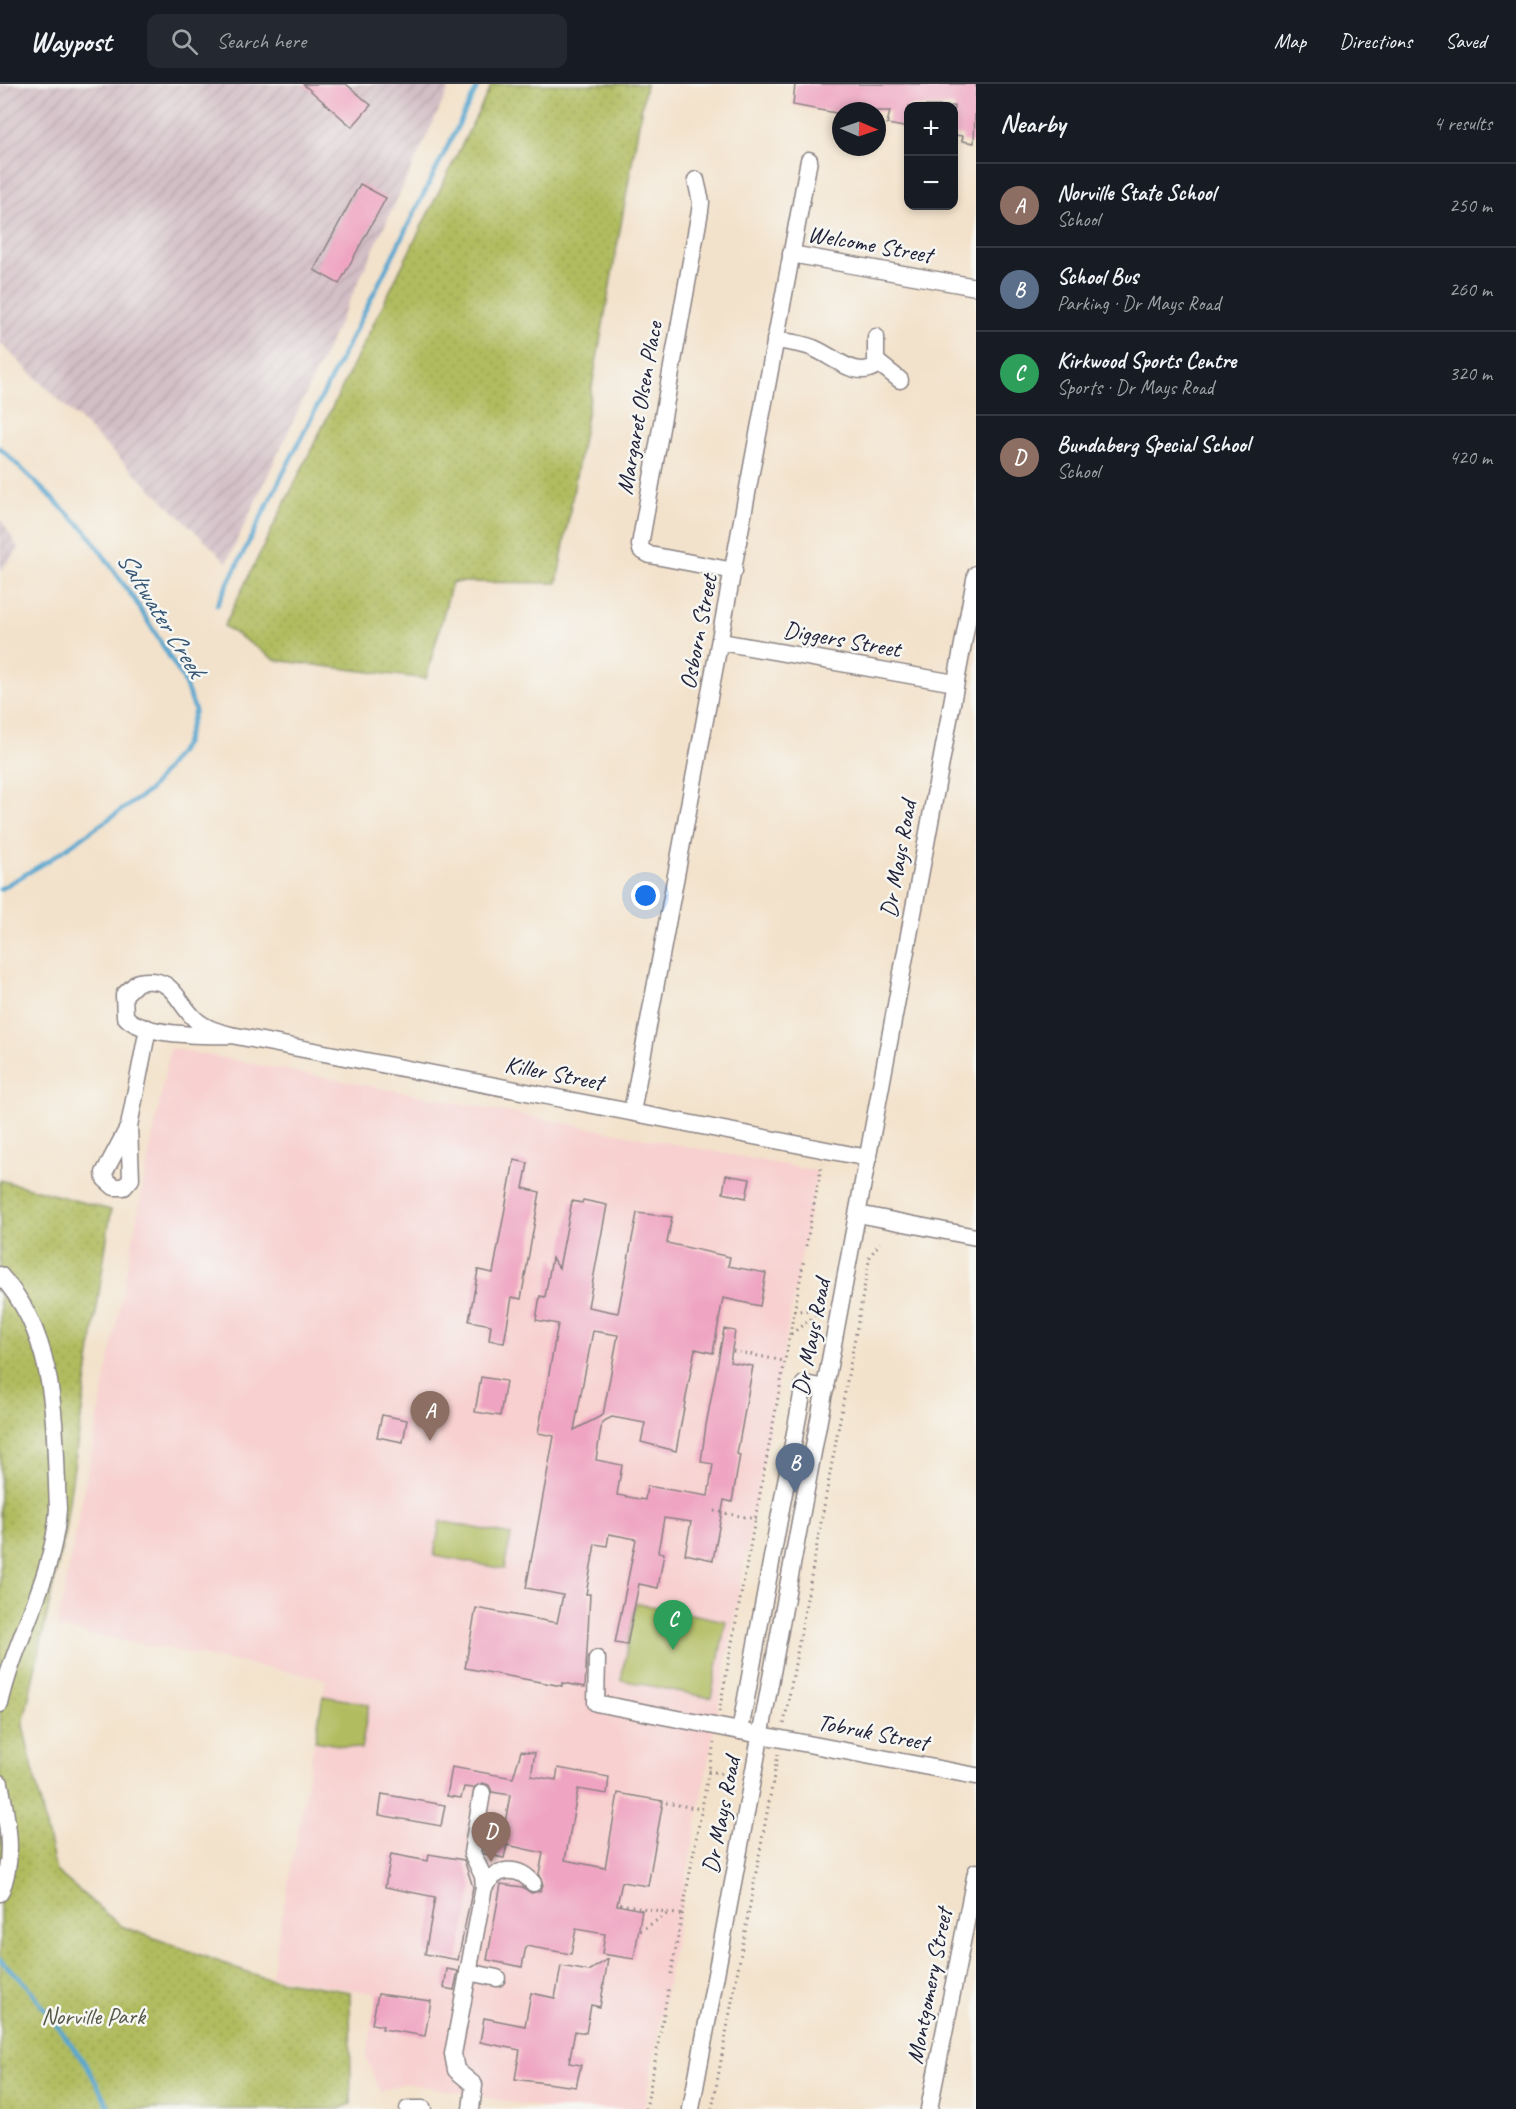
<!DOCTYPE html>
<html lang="en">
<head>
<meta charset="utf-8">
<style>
  :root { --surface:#171b24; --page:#242831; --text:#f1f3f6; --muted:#9ea1a6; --line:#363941; --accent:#d1495b }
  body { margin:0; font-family:Caveat,sans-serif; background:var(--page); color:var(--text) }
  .controls { position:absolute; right:18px; top:18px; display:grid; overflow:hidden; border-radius:12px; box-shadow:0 3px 9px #0003 }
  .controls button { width:54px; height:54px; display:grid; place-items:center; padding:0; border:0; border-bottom:2px solid var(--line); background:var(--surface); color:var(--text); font:30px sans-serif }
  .compass { position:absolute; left:832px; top:18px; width:54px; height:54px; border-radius:50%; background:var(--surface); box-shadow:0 3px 9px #0003; rotate:92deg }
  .you { position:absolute; left:646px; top:812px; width:21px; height:21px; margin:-15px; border:4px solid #fff; border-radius:50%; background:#1a73e8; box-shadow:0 0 0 9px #1a73e833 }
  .badge { display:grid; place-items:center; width:39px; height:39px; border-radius:50%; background:var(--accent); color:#fff; font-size:20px; font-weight:700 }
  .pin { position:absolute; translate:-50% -50px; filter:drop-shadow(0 2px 3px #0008) }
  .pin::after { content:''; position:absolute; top:32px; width:21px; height:18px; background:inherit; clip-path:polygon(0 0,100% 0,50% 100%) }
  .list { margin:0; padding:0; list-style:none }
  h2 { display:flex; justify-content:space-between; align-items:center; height:78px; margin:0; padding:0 24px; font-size:26px }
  h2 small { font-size:20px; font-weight:400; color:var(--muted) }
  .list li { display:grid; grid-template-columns:39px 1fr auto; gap:18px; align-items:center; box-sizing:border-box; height:84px; padding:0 24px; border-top:2px solid var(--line) }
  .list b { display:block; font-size:22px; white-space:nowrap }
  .list p { margin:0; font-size:20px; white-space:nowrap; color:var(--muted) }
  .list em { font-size:20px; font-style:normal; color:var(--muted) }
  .icon { flex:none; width:33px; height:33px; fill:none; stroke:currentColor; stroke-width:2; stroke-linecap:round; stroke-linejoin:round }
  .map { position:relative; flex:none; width:976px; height:2025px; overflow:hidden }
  header { display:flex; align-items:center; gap:36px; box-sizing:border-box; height:84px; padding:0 30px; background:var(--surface); border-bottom:2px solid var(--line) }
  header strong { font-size:28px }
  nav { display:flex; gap:33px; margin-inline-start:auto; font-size:21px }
  .search { width:420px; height:54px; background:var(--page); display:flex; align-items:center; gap:15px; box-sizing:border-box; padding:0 21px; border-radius:12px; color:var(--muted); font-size:22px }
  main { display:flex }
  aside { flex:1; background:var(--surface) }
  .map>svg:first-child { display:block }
  .built { fill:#f7d0cf }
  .industrial { fill:url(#industrial-furrows) }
  .grass { fill:url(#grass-dots); stroke:#696f4c; stroke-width:1.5 }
  .pitch { fill:#b0bc5e; stroke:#696f4c; stroke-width:1.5 }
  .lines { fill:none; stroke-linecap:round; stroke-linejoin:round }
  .stream { stroke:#54a6cf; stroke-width:4.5 }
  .building { fill:#efa4c1; fill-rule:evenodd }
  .minor-casing { stroke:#8a8283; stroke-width:19 }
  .path { stroke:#8a8283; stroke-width:3; stroke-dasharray:1.5 4.5; stroke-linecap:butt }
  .minor { stroke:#fff; stroke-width:16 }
  .labels { text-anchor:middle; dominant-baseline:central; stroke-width:5; stroke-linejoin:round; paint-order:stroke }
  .street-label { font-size:24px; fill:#22223b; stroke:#f6f6f2 }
  .park-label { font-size:24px; fill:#545847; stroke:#f6f6f2 }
  .water-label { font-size:26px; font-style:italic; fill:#365776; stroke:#f6f6f2 }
</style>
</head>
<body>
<header>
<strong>Waypost</strong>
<div class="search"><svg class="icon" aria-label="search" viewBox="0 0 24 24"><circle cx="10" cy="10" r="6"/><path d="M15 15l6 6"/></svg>Search here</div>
<nav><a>Map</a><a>Directions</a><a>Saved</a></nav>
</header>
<main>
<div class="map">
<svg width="976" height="2025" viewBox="0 0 976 2025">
  <defs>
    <pattern id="industrial-furrows" width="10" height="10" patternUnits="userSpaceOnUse" patternTransform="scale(1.5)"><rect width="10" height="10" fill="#d2bec5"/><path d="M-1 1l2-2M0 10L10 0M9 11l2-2" fill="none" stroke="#b4a3aa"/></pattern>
    <pattern id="grass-dots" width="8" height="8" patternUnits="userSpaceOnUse" patternTransform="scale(1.5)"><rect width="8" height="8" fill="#b0bc5e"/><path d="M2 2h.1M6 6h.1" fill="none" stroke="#97a153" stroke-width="1.8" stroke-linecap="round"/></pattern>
  </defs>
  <rect width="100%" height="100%" fill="#f6f6f2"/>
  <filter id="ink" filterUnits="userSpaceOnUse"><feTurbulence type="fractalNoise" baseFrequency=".0167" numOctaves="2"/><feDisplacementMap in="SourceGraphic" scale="12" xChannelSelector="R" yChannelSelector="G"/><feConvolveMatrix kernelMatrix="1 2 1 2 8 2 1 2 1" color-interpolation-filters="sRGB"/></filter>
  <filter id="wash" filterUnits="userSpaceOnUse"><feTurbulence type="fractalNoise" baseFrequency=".008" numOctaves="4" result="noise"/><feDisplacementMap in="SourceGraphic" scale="24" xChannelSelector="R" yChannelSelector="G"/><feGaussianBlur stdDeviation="1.35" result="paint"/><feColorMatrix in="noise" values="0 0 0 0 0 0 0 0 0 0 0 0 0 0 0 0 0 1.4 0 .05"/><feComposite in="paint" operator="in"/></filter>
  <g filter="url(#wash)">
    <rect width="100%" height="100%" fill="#f3e2cb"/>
    <polygon class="built" points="170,964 817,1087 644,2025 549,2025 404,1999 380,2008 366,1974 378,1910 271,1892 326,1595 57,1544"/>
    <g class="industrial">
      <polygon points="0,0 451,0 227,478 0,259"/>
      <polygon points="0,434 19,465 0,487"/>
    </g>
    <g class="grass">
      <polygon points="492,0 646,0 557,499 452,498 426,595 275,576 224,542"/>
      <polygon points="0,1096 111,1126 64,1452 23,1641 56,1787 121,1842 261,1893 350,1908 351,2020 339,2025 0,2025"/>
    </g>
    <g class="pitch">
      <polygon points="440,1437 511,1451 504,1485 434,1472"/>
      <polygon points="636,1519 726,1537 711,1614 621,1596"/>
      <polygon points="323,1612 369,1620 361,1665 315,1657"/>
    </g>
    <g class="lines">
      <g class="stream">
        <polyline points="0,364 87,448 136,518 183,595 195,626 185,660 149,707 48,777 0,805"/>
        <polyline points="217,521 479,0"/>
        <polyline points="0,1876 24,1898 86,1980 110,2025"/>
      </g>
    </g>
    <g id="blocks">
      <g class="building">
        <polygon points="303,0 346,0 371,21 352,43"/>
        <polygon points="795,0 976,0 974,59 962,57 963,52 954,51 954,22 909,22 909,44 887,40 890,27 841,27 841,30 793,21"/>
        <polygon points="360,100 386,114 339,200 314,186"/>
        <polygon points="514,1076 528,1079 523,1104 540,1108 521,1215 512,1213 504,1259 489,1256 491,1241 469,1237 478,1186 493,1189"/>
        <polygon points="726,1091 750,1095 746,1114 723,1109"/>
        <path d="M583 1116 607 1121 588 1223 618 1229 637 1129 672 1133 667 1159 730 1173 728 1182 766 1189 760 1222 723 1214 713 1269 695 1265 676 1367 641 1358 645 1339 612 1333 602 1338 596 1376 622 1381 617 1411 645 1416 647 1402 708 1412 713 1380 701 1378 706 1341 724 1245 735 1247 730 1278 753 1282 737 1370 740 1371 732 1418 724 1416 713 1476 685 1470 691 1438 664 1434 658 1468 664 1469 658 1504 639 1500 627 1561 615 1559 636 1455 609 1450 607 1462 595 1460 586 1510H590L585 1603 562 1599V1602L465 1584 476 1524 557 1539 563 1511 526 1504 554 1352 538 1349 558 1240 536 1236 540 1212 545 1213 552 1174 559 1184 572 1117 582 1119ZM593 1247 618 1251 603 1331 574 1346Z"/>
        <polygon points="481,1293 506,1297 500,1332 475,1328"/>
        <polygon points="382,1331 407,1336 403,1358 377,1353"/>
        <polygon points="521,1667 535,1669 531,1692 556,1696 558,1684 609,1693 607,1710 578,1705 565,1776 605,1784 618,1709 663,1717 648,1802 622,1798 617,1821 642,1826 634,1875 602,1870 605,1850 576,1845 571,1870 526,1862 522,1883 487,1876 501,1800 522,1803 531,1809 540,1807 543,1801 539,1790 543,1769 507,1761 504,1774 484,1770 488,1735 505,1739 510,1711 492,1708 489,1701 483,1699 473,1704 464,1703 461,1714 447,1712 452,1683 513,1694"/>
        <polygon points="382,1710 445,1721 441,1742 379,1731"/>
        <polygon points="391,1770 428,1777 429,1770 464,1776 473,1803 458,1876 425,1870 435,1813 385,1803"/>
        <polygon points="608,1875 600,1923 591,1921 586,1949 575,1947 569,1979 581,1981 576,2003 515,1995 520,1966 480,1958 484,1934 525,1942 531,1909 555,1914 561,1882 589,1887"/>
        <polygon points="447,1885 458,1887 454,1906 444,1904"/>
        <polygon points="378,1910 431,1917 425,1952 382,1945 383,1942 372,1940"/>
      </g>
    </g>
  </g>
  <g filter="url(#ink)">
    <use href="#blocks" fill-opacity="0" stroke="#8a8283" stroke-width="1.5"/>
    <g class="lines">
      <defs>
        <g id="minor">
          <polyline points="696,96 701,118 700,127 640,461 641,466 650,471 734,487"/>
          <polyline points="791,170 976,203"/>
          <polyline points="876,253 876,277 900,296"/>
          <path d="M775 256C788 258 801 259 813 264 832 271 858 298 878 280"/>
          <polyline points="721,558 955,599"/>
          <path d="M231 951C206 952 140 952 125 932L124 911 138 898C175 891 175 917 196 936 206 945 219 948 231 951L868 1074"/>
          <polyline points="632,1028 809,76"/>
          <polyline points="129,1042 104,1089 105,1095 114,1103 124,1103 131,1095 129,1042 148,944"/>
          <polyline points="858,1130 976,1153"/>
          <path d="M0 1191C59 1254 54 1344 58 1425 54 1494 15 1553 0 1620"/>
          <polyline points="826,1304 804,1300 740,1647 976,1692"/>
          <polyline points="597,1575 596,1619 740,1647"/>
          <path d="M0 1699C7 1736 16 1773 0 1809"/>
          <path d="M484 1803C496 1783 518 1781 533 1799"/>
          <polyline points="468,1888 497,1894"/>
          <polyline points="408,2025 423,2025"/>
          <polyline points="471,2025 474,2001 456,1986 453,1970 484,1803 483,1792 472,1769 482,1709"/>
          <polyline points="691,2025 976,490"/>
          <polyline points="929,2025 976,1788"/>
        </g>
      </defs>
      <use href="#minor" class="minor-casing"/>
      <g class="path">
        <polyline points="806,1162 822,1079"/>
        <polyline points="791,1250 822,1226 794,1227"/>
        <polyline points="733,1267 784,1277"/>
        <polyline points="714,1427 761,1436"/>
        <polyline points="719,1628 804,1175"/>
        <polyline points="784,1640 870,1172 880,1159"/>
        <polyline points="708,1687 736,1692"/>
        <polyline points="666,1719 702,1725"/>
        <polyline points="620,1820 682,1831"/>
        <polyline points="640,1847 667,1830"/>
        <polyline points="671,1890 714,1659"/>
        <polyline points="646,2025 669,1902"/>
        <polyline points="712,2025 778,1670"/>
      </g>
      <use href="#minor" class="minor"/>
    </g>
  </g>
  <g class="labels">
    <g class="street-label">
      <text transform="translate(870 160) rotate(10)">Welcome Street</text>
      <text transform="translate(639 324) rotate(-80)">Margaret Olsen Place</text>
      <text transform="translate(698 548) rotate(-79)">Osborn Street</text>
      <text transform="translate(842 555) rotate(10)">Diggers Street</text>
      <text transform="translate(898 775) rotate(-80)">Dr Mays Road</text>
      <text transform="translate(554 989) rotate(11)">Killer Street</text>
      <text transform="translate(811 1253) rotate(-79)">Dr Mays Road</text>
      <text transform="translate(873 1648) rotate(11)">Tobruk Street</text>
      <text transform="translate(721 1731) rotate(-79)">Dr Mays Road</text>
      <text transform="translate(929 1902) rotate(-79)">Montgomery Street</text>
    </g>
    <g class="park-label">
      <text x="93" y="1932">Norville Park</text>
    </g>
    <g class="water-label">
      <text transform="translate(161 530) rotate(58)">Saltwater Creek</text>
    </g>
  </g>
</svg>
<div class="controls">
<button>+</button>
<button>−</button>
</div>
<svg class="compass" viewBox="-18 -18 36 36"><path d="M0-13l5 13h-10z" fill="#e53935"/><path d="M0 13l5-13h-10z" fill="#9ea1a6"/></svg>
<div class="you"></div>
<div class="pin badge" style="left:430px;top:1357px;background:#8d6e63">A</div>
<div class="pin badge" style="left:795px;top:1409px;background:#5c6f8a">B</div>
<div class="pin badge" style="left:673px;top:1566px;background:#2e9e5b">C</div>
<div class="pin badge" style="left:491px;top:1778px;background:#8d6e63">D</div>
</div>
<aside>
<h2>Nearby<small>4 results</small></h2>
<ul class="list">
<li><span class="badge" style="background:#8d6e63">A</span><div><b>Norville State School</b><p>School</p></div><em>250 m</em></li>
<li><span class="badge" style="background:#5c6f8a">B</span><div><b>School Bus</b><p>Parking · Dr Mays Road</p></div><em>260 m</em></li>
<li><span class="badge" style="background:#2e9e5b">C</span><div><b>Kirkwood Sports Centre</b><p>Sports · Dr Mays Road</p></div><em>320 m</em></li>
<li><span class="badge" style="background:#8d6e63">D</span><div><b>Bundaberg Special School</b><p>School</p></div><em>420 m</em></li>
</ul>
</aside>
</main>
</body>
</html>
